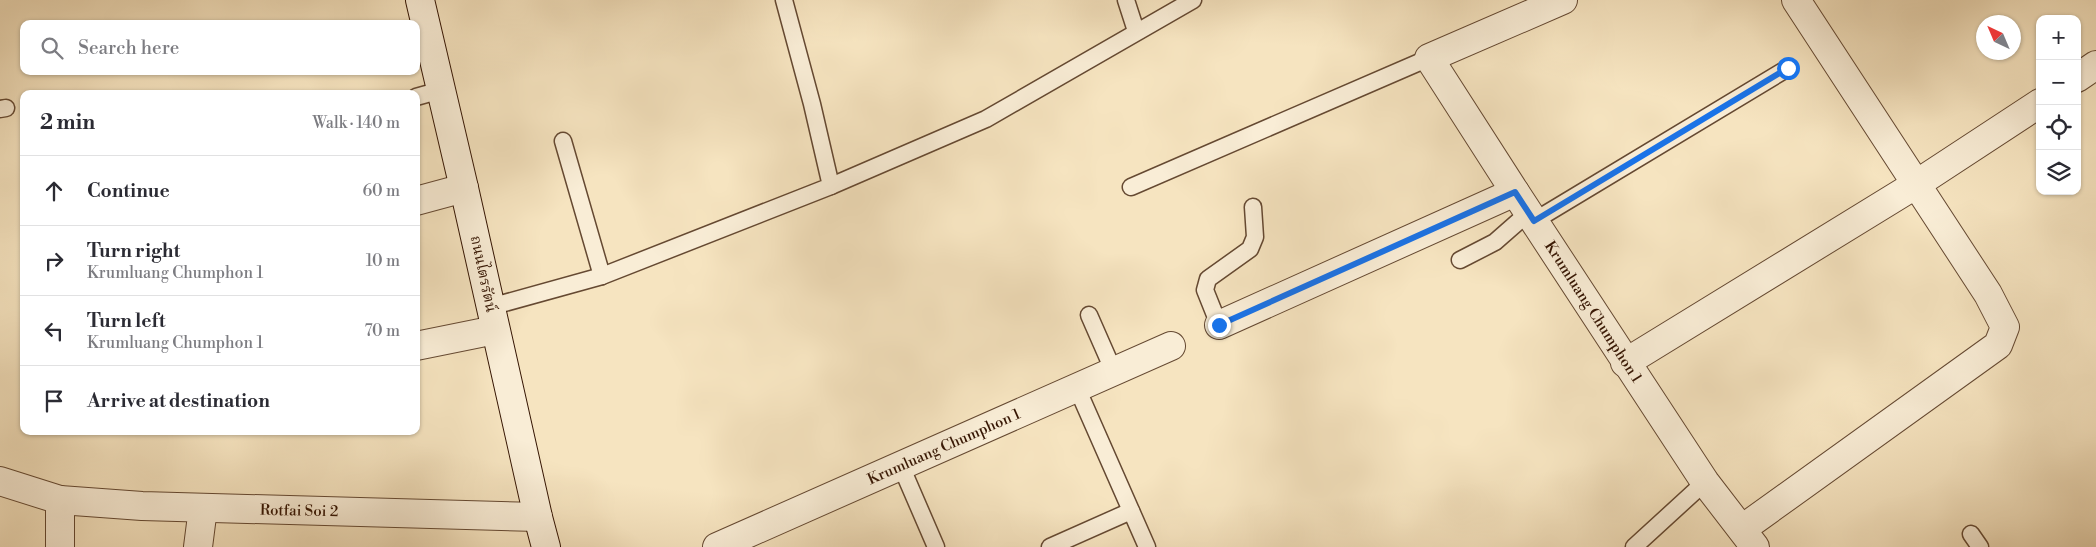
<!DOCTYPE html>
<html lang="en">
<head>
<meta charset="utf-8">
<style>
  :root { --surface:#fff; --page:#f7f7f7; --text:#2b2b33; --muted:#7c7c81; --line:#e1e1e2 }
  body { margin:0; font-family:"Libre Bodoni","Noto Serif Thai",serif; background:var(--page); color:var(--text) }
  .controls { position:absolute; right:15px; top:15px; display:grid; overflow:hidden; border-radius:10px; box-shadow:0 1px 4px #0004 }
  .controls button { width:45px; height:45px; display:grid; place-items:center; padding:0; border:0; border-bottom:1px solid var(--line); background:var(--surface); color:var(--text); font:25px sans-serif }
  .compass { position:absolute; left:1976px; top:15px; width:45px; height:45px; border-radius:50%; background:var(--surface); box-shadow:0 1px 4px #0004; rotate:316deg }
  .stop { position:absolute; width:15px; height:15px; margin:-11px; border:4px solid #1a73e8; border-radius:50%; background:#fff }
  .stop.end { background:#1a73e8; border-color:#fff; box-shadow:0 1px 5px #0008 }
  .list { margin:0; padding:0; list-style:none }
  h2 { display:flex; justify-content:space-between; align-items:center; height:65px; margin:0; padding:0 20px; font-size:21px }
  h2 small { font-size:16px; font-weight:400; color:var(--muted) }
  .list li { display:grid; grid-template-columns:32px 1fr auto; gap:15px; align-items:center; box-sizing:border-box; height:70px; padding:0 20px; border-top:1px solid var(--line) }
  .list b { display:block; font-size:19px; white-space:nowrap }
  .list p { margin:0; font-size:16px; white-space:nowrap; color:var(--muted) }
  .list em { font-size:16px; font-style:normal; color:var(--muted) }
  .icon { flex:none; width:28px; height:28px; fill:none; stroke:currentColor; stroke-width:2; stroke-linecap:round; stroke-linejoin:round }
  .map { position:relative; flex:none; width:2096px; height:547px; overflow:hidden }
  .search { position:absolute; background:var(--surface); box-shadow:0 1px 4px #0004; left:20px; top:20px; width:400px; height:55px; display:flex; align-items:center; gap:12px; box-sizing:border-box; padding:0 18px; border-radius:10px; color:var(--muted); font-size:19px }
  .panel { position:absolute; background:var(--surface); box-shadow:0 1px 4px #0004; left:20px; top:90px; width:400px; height:345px; border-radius:10px }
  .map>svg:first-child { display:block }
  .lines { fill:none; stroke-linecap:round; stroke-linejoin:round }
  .lane-casing { stroke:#654932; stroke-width:19 }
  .street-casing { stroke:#654932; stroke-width:30 }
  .secondary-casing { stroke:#351503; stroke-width:30 }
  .lane { stroke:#f9edd6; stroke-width:16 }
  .street { stroke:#f9edd6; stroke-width:28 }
  .secondary { stroke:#f9edd6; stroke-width:28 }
  .route { stroke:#1a73e8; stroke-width:6 }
  .labels { text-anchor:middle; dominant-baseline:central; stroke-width:4; stroke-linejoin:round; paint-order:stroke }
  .street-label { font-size:15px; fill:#351503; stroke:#f9edd6 }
</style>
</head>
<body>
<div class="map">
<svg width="2096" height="547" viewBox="0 0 2096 547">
  <rect width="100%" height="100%" fill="#f6e4c0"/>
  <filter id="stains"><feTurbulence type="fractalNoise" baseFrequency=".004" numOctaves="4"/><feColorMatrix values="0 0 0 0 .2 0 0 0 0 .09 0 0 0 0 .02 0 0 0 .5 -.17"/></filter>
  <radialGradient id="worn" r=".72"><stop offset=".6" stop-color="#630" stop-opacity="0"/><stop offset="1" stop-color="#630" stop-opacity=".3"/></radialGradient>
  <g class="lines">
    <defs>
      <g id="lane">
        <polyline points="1126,0 1136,31"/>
        <polyline points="416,97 441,90"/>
        <polyline points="0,109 6,108"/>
        <polyline points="563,141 602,276"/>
        <polyline points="831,186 986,119 1193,0"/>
        <polyline points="1131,187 1429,58"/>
        <polyline points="1534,221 1788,68"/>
        <polyline points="1460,260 1495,242 1528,213"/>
        <polyline points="490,307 602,276 831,186 812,104 784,0"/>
        <polyline points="1089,315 1114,372"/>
        <polyline points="1219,325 1205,290 1208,279 1250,249 1255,237 1253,207"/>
        <polyline points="1077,388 1147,547"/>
        <polyline points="901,466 936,547"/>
        <polyline points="1971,534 1980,547"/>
        <polyline points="1050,547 1131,511"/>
        <polyline points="1634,547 1705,482"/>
      </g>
      <g id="street">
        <polyline points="2077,78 2096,65"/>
        <polyline points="1515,192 1429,58 1563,0"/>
        <polyline points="416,201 464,188"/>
        <polyline points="1219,325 1515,192 1705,482 1755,547"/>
        <polyline points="416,346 495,330"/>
        <polyline points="1625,363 1915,185 2040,103"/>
        <polyline points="0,481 60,500 60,547"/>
        <polyline points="60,500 142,506 538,517"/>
        <polyline points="1742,529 1998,345 2005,327 1988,294 1796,0"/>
        <polyline points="198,547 203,508"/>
        <polyline points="717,547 1171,346"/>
      </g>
      <polyline id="secondary" points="420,0 464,188 538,517 546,547"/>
    </defs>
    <use href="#lane" class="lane-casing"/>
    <use href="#street" class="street-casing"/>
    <use href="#secondary" class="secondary-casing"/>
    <use href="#lane" class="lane"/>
    <use href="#street" class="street"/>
    <use href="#secondary" class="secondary"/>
  </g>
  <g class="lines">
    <polyline class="route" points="1219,325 1515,192 1534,221 1788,68"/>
  </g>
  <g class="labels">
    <g class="street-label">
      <text transform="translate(483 274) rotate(78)">ถนนไตรรัตน์</text>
      <text transform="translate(1593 312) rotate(57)">Krumluang Chumphon 1</text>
      <text transform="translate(944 447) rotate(-24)">Krumluang Chumphon 1</text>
      <text transform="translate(299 511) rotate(1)">Rotfai Soi 2</text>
    </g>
  </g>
  <rect width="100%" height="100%" filter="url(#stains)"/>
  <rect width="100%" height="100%" fill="url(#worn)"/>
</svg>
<div class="controls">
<button>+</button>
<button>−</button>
<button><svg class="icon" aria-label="locate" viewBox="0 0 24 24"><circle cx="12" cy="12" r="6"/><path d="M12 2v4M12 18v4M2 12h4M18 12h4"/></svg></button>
<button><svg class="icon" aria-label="layers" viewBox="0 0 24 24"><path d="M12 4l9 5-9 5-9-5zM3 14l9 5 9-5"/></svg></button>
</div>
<svg class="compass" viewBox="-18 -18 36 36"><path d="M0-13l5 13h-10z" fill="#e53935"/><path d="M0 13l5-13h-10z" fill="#7c7c81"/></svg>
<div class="stop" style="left:1788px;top:68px"></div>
<div class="stop end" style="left:1219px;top:325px"></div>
<div class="search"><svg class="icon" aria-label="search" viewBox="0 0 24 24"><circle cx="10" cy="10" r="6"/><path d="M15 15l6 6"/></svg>Search here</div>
<section class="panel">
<h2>2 min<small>Walk · 140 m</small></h2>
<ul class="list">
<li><svg class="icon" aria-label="ahead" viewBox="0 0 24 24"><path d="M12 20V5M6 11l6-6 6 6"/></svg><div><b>Continue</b></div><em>60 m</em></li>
<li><svg class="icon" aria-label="right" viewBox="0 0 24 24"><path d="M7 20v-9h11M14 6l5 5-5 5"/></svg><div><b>Turn right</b><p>Krumluang Chumphon 1</p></div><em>10 m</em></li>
<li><svg class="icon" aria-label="left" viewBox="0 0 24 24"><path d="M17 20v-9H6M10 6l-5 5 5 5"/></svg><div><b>Turn left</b><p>Krumluang Chumphon 1</p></div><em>70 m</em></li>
<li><svg class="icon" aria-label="arrive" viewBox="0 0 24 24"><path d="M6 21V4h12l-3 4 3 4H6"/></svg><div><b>Arrive at destination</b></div></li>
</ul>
</section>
</div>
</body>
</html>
